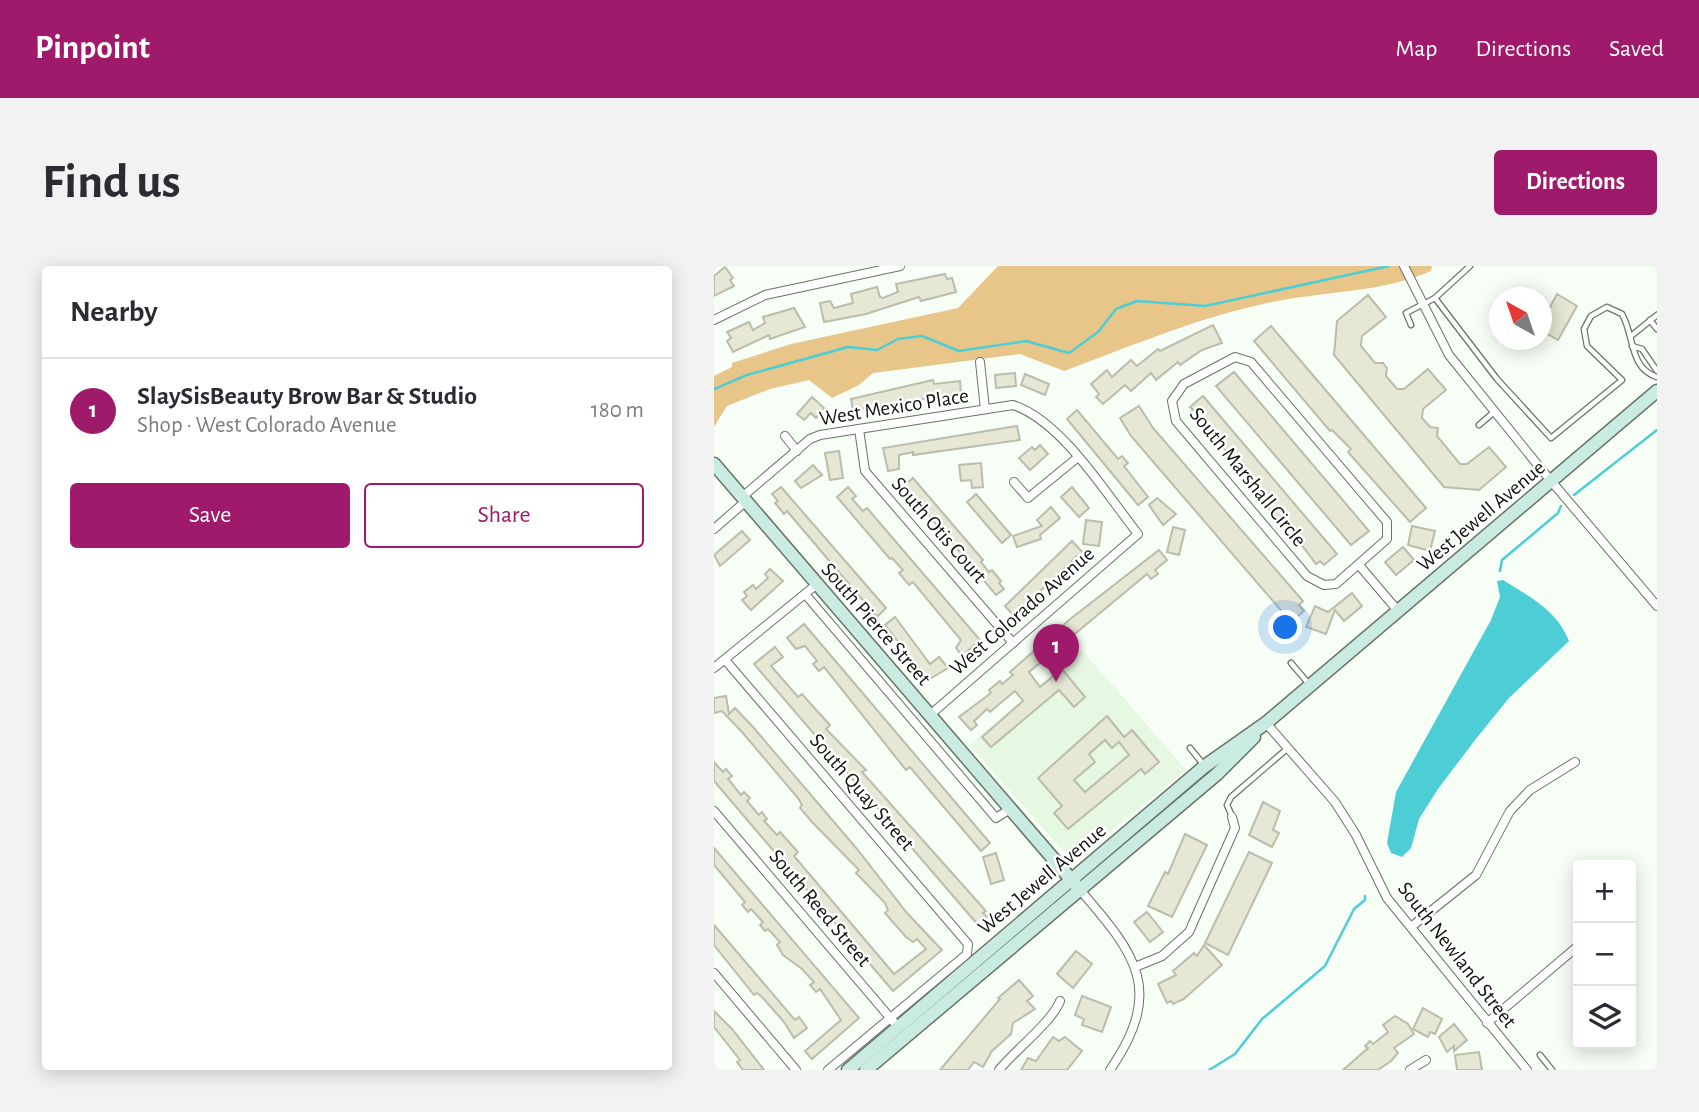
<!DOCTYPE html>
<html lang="en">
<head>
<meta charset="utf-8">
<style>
  :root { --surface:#fff; --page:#f2f2f3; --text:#2b2b33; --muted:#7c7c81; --line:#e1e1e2; --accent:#9f1a6a }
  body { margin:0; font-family:"Alegreya Sans",sans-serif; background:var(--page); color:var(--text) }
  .controls { position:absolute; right:21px; bottom:21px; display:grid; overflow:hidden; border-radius:7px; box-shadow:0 4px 18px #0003 }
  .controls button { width:63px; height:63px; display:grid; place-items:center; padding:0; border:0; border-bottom:2px solid var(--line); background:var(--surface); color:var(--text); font:35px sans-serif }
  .compass { position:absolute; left:775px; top:21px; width:63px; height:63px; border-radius:50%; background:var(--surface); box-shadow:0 4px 18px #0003; rotate:320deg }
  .you { position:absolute; left:572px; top:362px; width:24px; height:24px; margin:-18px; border:5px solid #fff; border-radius:50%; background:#1a73e8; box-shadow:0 0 0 10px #1a73e833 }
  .badge { display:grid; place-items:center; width:46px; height:46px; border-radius:50%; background:var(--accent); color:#fff; font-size:23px; font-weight:700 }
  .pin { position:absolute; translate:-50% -58px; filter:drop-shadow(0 2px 4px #0008) }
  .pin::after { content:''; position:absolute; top:37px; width:24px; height:21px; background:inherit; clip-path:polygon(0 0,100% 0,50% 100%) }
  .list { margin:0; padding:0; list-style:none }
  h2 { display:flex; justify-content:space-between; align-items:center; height:91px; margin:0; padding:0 28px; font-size:30px }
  h2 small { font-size:23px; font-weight:400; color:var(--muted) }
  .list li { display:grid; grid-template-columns:46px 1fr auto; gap:21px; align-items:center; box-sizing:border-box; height:105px; padding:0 28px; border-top:2px solid var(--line) }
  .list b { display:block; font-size:26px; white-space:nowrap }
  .list p { margin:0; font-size:23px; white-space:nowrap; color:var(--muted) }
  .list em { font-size:23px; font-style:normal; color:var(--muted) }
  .actions { display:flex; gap:14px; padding:21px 28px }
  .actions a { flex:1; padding:16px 0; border:2px solid var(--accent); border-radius:7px; text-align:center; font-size:24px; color:var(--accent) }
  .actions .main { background:var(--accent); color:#fff }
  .icon { flex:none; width:38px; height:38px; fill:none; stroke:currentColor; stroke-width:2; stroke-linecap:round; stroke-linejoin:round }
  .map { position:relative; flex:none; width:943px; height:804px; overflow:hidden; border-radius:7px }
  header { display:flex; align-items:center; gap:42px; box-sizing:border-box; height:98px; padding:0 35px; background:var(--accent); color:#fff }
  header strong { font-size:33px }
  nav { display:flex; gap:38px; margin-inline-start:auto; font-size:24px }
  .intro { display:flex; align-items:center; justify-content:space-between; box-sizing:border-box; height:168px; padding:0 42px }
  h1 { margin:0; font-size:49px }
  .button { padding:18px 32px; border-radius:7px; background:var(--accent); color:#fff; font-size:24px; font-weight:700 }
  main { display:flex; gap:42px; padding:0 42px }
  aside { flex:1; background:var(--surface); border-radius:7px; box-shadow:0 4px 18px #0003 }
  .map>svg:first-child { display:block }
  .built { fill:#e6f8e2 }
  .green { fill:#e8c589 }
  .water { fill:#4dcdd5 }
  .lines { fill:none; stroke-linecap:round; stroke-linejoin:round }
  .stream { stroke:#4dcdd5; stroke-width:2.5 }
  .building { fill:#e6e8d5; stroke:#bbbdab; stroke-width:2; fill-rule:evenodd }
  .lane-casing { stroke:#687466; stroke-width:7 }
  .street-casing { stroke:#687466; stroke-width:10 }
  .secondary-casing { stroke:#687466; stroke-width:15 }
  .lane { stroke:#fff; stroke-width:4.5 }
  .street { stroke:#fff; stroke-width:8 }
  .secondary { stroke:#caebe1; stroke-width:12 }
  .labels { text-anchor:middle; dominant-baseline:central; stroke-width:5; stroke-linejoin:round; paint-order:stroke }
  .street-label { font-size:21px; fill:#0e120d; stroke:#fff }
</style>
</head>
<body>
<header>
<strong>Pinpoint</strong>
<nav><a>Map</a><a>Directions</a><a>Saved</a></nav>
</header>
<div class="intro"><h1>Find us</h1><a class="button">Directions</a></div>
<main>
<aside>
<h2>Nearby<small></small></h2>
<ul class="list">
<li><span class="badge">1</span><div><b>SlaySisBeauty Brow Bar &amp; Studio</b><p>Shop · West Colorado Avenue</p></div><em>180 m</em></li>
</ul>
<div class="actions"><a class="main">Save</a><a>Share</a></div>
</aside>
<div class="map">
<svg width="943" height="804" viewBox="0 0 943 804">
  <rect width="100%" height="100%" fill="#f6fef5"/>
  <polygon class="built" points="368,384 472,504 359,596 255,479"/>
  <path class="green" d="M284 0H718L717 5C665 28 604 25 549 38 480 53 415 81 350 105L306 88 159 107 145 119 118 132 95 114 56 123 13 140 0 161V110L18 101V97L77 78 244 42Z"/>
  <path class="water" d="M789 314C816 331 843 344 855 375L795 432 761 474 724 523 705 553 697 582 688 591 677 587 673 577 682 526 777 354 786 331 783 315Z"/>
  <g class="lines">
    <g class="stream">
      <polyline points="0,123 33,109 134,81 163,84 184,73 208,70 245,85 312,75 355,87 384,66 402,43 423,35 491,40 675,0"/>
      <polyline points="860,229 943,164"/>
      <polyline points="786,305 788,294 844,247 847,240"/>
      <polyline points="495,804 521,788 548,753 611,700 640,643 651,634 651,630"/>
    </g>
  </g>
  <g class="building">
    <polygon points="11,1 19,12 16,14 20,20 0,30 0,10"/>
    <polygon points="231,8 233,13 238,12 242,26 207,35 205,31 152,48 110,56 106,37 116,35 120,42 139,37 137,28 163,21 166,31 169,32 184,26 182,18"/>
    <polygon points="843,28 863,40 844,74 828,65 828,56"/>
    <polygon points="654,29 672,51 648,70 647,80 661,97 669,97 673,102 672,110 683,123 690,123 714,103 732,124 709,143 708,152 716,161 724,162 723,170 746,198 753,198 775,181 792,201 765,224 730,221 620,89 623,55"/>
    <polygon points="80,42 91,61 56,73 55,69 19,86 13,75 17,72 13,66 35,56 39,64 51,57 49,51"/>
    <polygon points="499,59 508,77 488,84 466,99 464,96 442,114 437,107 417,125 411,119 389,138 382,131 385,128 377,118 393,104 398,111 417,94 423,100 444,83 446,85"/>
    <polygon points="557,60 712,242 696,256 634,186 637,183 618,164 616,165 540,75"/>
    <polygon points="520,106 655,265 637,279 502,120"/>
    <polygon points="301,107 302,120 282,122 281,109"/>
    <polygon points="311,108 335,118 331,129 307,119"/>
    <polygon points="219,114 220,118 246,115 247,127 139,144 137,133"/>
    <polygon points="489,130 623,288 610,299 606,295 602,298 575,262 573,264 509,189 513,186 504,176 501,179 493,171 496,168 475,148 479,144 476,141"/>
    <polygon points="98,131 110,142 102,152 97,147 90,154 83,148"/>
    <polygon points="425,140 439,162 589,335 585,339 590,345 577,356 417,170 406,152"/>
    <polygon points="363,144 404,193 408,190 414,197 410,200 434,231 424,239 353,153"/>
    <polygon points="303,160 306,174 199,189 199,186 185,189 185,203 174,205 169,182"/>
    <polygon points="326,179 334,188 316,204 305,192 318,181 321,184"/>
    <polygon points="125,185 129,212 116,214 111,187"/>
    <polygon points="267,197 269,221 258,222 257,214 247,215 245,199"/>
    <polygon points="99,199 108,209 87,222 81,215"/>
    <polygon points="199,212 269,294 267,296 275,306 278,304 287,315 285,317 290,323 282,329 190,220"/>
    <polygon points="67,221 172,342 163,351 73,245 70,248 61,237 64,235 58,228"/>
    <polygon points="134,221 142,230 138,233 149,245 153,242 266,374 248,390 242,382 247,374 199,316 195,319 185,307 189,304 178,292 176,293 123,231"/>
    <polygon points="358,221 375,242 365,251 347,231"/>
    <polygon points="262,228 297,269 288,277 253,236"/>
    <polygon points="443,232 462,248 449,259 435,239"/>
    <polygon points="337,241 346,252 326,269 327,273 303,281 299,270 328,260 323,254"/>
    <polygon points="372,254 388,256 385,280 369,278"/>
    <polygon points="698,260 721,265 716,285 694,279"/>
    <polygon points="459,261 471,264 465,289 453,286"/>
    <polygon points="28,265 36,274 6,300 0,289"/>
    <polygon points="358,275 372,290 367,294 363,290 300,350 291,340"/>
    <polygon points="689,281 700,294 682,309 671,296"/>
    <polygon points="445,284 453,294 441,304 444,308 437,313 433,308 315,406 326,421 348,403 371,431 360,441 345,424 277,481 268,471 309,435 301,425 276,446 273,443 260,455 263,459 257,464 245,451 277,427 275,424 286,415 288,418 299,409 296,406 355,354"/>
    <polygon points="56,303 69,315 37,344 28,334 33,330 30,326 39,319 42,323 54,312 51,308"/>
    <polygon points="638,327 648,340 630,355 621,344 612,368 592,361 601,340 614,346"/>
    <polygon points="181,351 216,398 225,391 234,402 214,414 171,359"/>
    <polygon points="90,358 276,577 267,585 196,501 192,504 110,401 105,405 99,398 103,395 91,380 82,383 73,372"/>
    <polygon points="61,381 69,391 57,400 84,431 88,428 104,446 116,459 112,463 152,504 148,506 272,645 269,647 273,651 264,659 40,398"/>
    <polygon points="12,430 15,448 21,442 39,461 143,583 193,647 228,684 179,725 0,515 0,496 9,506 12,503 18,510 14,513 27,529 30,526 36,532 33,535 45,549 48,546 53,553 50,555 63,569 66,566 84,586 80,590 180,708 212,683 203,673 199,676 192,671 171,647 174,644 171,637 142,607 145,604 98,556 86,542 88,539 84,532 28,466 8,445 0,447 0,432"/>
    <path d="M393 450 410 471 418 464 445 496 431 508 427 503 354 563 340 547 348 540 324 512ZM391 474 398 482 405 476 415 489 371 526 360 514 381 496 375 488Z"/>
    <polygon points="549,536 566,545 559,564 565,567 558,581 535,569"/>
    <polygon points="471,568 493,579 458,651 434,640 451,606 454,608"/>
    <polygon points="0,582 145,752 98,793 91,785 127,754 106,723 102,726 96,719 100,716 88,703 69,689 63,679 66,676 54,663 51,665 46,659 49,656 37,643 34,646 28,639 31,636 0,599"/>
    <polygon points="535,586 558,597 514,689 491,677"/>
    <polygon points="282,587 290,614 277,618 269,591"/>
    <polygon points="433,646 449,666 436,676 420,656"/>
    <polygon points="0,659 81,754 85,751 93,762 80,772 70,756 49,732 43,727 40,729 0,679"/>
    <polygon points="490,679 508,699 470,733 459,738 457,735 453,737 444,718 462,709 459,705 480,687 483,690"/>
    <polygon points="362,685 378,698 359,722 343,708"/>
    <polygon points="305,714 319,730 313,735 321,743 299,757 297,768 278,785 269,801 260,796 254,804 226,804 286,733 284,732"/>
    <polygon points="368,730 397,741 388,766 368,759 370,753 361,749"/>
    <polygon points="709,742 728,753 721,768 716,766 714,771 699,763"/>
    <polygon points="0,745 18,763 50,804 29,804 23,796 26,794 0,761"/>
    <polygon points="681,750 694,758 700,768 680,782 684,787 677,795 664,804 629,804 654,782 651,780 656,775 659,778 674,766 669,759"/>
    <polygon points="740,758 753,774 740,785 740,780 733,786 725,771"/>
    <polygon points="339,771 345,775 351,771 368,785 353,804 307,804 314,792 322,795"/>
    <polygon points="765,786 768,804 743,804 741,789"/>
  </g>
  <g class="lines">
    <defs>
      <g id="lane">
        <path d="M756 0 721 32 783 113 837 172 908 114 873 80 870 63 877 50 893 41 908 48C921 71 915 102 943 111"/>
        <polyline points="936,54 943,63"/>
        <polyline points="697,59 692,47 721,32"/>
        <polyline points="917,70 943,49"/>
        <polyline points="918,80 928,83 943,105"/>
        <polyline points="765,159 780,146"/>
        <polyline points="577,397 595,418"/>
        <polyline points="476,482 489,498"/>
        <polyline points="518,550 513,539 517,531 574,482"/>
        <polyline points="826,789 838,804"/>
      </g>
      <g id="street">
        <polyline points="690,0 735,89 827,203 943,340"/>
        <polyline points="0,54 51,29 186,0"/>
        <polygon points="521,91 537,96 673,256 673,273 622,318 610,319 593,310 462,155 458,135 470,118"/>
        <polyline points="266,96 271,143"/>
        <polyline points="145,163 151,205 299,377"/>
        <polyline points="71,170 83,185"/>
        <polyline points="300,216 314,232 363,192"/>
        <path d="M28 231 96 173 106 169 299 139C348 155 392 228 424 268L216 449"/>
        <polyline points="0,263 32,235"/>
        <polyline points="645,299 684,345"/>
        <polyline points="91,328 282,552 296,543"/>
        <polyline points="12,395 254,678 253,688 114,804"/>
        <polyline points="0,402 103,318"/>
        <polyline points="552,457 621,536 642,569 673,632 813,804"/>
        <polyline points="0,545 184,761"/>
        <path d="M367 625C422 689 451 724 396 804"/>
        <polyline points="697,661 762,609 796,545 816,524 861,496"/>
        <polyline points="421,701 448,690 475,666 521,562 518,551"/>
        <polyline points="0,707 82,804"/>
        <polyline points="773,757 864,680"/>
        <path d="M285 804C302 783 338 756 346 735"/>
        <polyline points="696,804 712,794"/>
      </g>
      <g id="secondary">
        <polyline points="0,198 367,625"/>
        <polyline points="134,804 491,500 552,457 943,125"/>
        <polyline points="152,804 503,508 540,471"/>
      </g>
    </defs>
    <use href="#lane" class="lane-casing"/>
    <use href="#street" class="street-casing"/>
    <use href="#secondary" class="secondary-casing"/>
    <use href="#lane" class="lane"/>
    <use href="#street" class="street"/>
    <use href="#secondary" class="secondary"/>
  </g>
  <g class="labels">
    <g class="street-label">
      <text transform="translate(180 141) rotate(-9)">West Mexico Place</text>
      <text transform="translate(534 211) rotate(51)">South Marshall Circle</text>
      <text transform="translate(767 250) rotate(-40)">West Jewell Avenue</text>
      <text transform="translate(225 264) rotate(49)">South Otis Court</text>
      <text transform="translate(308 345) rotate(-41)">West Colorado Avenue</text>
      <text transform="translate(162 358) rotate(49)">South Pierce Street</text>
      <text transform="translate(148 526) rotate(49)">South Quay Street</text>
      <text transform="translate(328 613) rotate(-40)">West Jewell Avenue</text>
      <text transform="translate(106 642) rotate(50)">South Reed Street</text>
      <text transform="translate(743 689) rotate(52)">South Newland Street</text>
    </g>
  </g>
</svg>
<div class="controls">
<button>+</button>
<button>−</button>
<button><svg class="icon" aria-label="layers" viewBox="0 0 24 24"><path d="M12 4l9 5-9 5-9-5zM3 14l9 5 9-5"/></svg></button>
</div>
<svg class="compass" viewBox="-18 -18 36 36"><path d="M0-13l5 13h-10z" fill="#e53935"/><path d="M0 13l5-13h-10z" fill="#7c7c81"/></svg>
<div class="you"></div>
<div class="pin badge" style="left:342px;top:416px">1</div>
</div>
</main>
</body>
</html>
